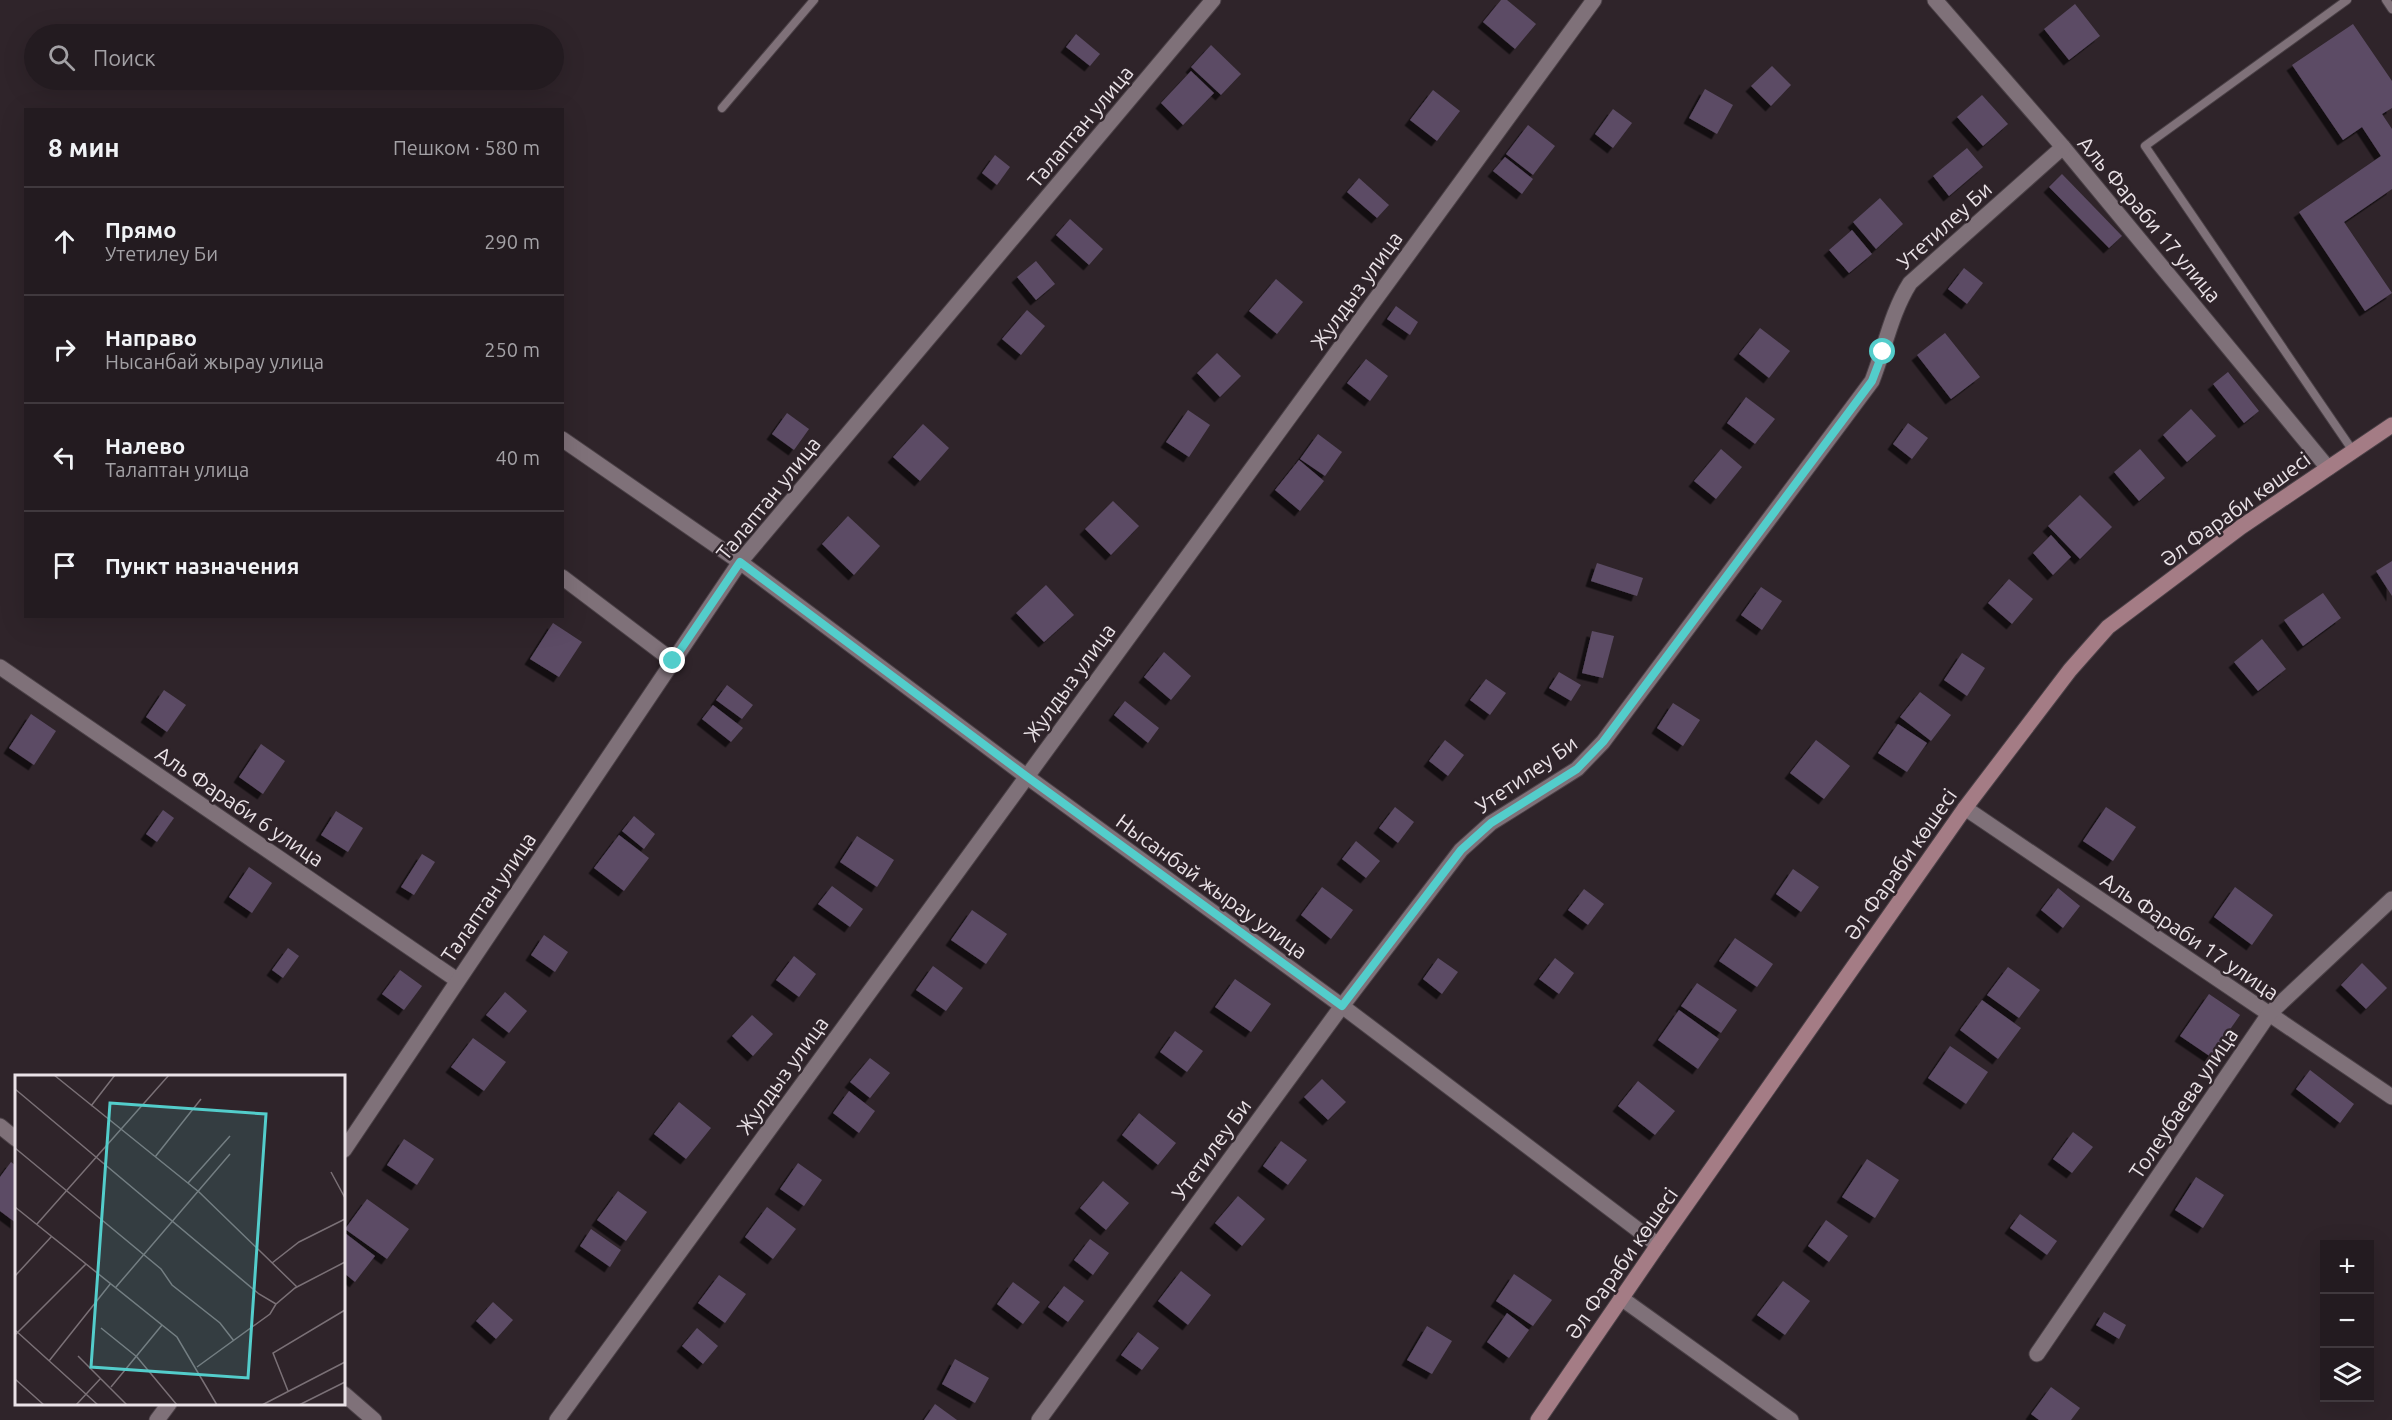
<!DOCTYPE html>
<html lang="ru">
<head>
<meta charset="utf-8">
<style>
  :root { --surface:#231b20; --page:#2b2429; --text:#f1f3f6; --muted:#a3a1a5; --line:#40393e }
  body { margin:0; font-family:Ubuntu,sans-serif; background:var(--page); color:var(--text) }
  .controls { position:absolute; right:18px; bottom:18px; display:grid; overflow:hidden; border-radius:0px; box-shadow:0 6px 24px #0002 }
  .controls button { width:54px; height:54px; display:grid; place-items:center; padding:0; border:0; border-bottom:2px solid var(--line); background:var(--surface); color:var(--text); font:30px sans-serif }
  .stop { position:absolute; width:18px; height:18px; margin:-14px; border:4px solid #53cdcb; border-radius:50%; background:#fff }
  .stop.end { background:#53cdcb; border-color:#fff; box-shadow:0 2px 6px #0008 }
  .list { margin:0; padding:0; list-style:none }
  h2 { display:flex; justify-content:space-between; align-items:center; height:78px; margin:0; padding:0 24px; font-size:26px }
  h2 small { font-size:20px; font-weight:400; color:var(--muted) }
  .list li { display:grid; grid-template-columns:39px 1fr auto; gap:18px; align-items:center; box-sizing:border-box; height:108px; padding:0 24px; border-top:2px solid var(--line) }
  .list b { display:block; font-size:22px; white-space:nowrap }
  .list p { margin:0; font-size:20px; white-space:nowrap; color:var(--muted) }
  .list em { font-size:20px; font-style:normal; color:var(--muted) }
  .icon { flex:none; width:33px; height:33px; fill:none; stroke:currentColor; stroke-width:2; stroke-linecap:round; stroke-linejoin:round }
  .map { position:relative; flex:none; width:2392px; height:1420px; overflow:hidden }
  .search { position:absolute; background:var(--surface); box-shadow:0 6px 24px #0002; left:24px; top:24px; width:540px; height:66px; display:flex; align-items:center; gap:15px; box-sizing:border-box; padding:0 21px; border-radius:33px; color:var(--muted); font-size:22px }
  .panel { position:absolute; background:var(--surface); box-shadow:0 6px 24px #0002; left:24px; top:108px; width:540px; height:510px; border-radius:0px }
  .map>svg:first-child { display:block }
  .building { fill:#5c4c65; filter:url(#shadow) }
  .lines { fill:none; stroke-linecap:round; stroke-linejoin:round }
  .lane-casing { stroke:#4a4046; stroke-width:10 }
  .street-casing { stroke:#4a4046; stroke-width:17 }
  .secondary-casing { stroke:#4a4046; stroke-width:17 }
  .lane { stroke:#7f7179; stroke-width:8 }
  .street { stroke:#7f7179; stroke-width:15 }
  .secondary { stroke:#a47c85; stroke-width:15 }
  .route { stroke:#53cdcb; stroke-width:8 }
  .labels { text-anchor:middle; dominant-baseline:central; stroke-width:5; stroke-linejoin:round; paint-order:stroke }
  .street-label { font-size:21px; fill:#eae2e7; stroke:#2f242a }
  .inset-road { fill:none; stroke:#7a7076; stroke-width:1.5 }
  .view { fill:#53cdcb; fill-opacity:0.15; stroke:#53cdcb; stroke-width:3 }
  .inset-edge { fill:none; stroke:#eae2e7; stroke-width:3 }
</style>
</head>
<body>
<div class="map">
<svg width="2392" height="1420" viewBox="0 0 2392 1420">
  <defs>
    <filter id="shadow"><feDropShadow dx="-5.5" dy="5.5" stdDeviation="0" flood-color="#0009"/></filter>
  </defs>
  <rect width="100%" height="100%" fill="#2f242a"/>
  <g class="building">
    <polygon points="1501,0 1507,0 1536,24 1515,49 1483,22"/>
    <polygon points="2075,4 2100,36 2069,60 2044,29"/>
    <polygon points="2353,24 2392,81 2392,108 2382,114 2392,129 2392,189 2344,222 2392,293 2365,311 2299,212 2381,156 2362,127 2343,140 2292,65"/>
    <polygon points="1076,34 1100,54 1090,66 1066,47"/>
    <polygon points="1211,45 1241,74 1221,95 1191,67"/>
    <polygon points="1772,66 1791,85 1771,106 1751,86"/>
    <polygon points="1191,71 1214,93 1183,125 1161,103"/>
    <polygon points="1705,89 1733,105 1717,134 1689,118"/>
    <polygon points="1433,90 1460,111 1437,141 1410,120"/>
    <polygon points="1982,95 2008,124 1983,146 1957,117"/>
    <polygon points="1613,109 1632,123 1613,148 1595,134"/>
    <polygon points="1528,125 1555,146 1533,175 1506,154"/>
    <polygon points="1967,148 1983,167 1949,196 1933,176"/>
    <polygon points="995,155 1010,167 997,185 982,173"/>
    <polygon points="1505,157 1533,179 1522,194 1493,171"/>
    <polygon points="2062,174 2122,236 2109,248 2049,187"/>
    <polygon points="1359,178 1389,205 1377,218 1347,192"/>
    <polygon points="1880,198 1903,224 1876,249 1853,222"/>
    <polygon points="1070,219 1103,249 1089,265 1056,235"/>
    <polygon points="1852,230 1872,254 1849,273 1829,250"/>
    <polygon points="1036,261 1055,284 1036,300 1017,277"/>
    <polygon points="1964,268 1983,283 1967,304 1948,289"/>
    <polygon points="1276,279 1303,302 1277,334 1249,311"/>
    <polygon points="1396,306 1418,322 1410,335 1387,319"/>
    <polygon points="1027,310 1045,326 1021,355 1002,339"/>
    <polygon points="1760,328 1790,351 1769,378 1739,354"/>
    <polygon points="1945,333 1980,377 1951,399 1917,355"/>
    <polygon points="1217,353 1241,376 1220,397 1197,373"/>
    <polygon points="1366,359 1388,376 1370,401 1347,383"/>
    <polygon points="2228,372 2259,411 2244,423 2213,384"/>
    <polygon points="1746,397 1775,419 1755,444 1727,423"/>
    <polygon points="2191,409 2216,436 2187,462 2163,435"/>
    <polygon points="1188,410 1210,425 1189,457 1166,442"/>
    <polygon points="787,413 809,429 794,450 772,434"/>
    <polygon points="1908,423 1928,438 1912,459 1893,444"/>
    <polygon points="923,424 949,448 920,481 893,457"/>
    <polygon points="1318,434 1342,452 1325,476 1300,459"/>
    <polygon points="1721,449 1742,467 1716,499 1694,481"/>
    <polygon points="2140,449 2165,478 2139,501 2114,472"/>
    <polygon points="1299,460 1324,481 1300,511 1275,490"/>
    <polygon points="2080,495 2112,527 2080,559 2048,526"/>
    <polygon points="1113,501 1139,526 1111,555 1085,529"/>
    <polygon points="848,516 880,546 854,575 822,544"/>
    <polygon points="2051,535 2071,557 2053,575 2033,553"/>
    <polygon points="2392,561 2392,596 2376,571"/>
    <polygon points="1597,563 1643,578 1637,596 1591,581"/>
    <polygon points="2009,579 2033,599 2012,624 1988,603"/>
    <polygon points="1046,585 1074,615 1044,642 1016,613"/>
    <polygon points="1761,587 1782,601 1762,630 1741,615"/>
    <polygon points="2323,593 2341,618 2303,646 2284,620"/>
    <polygon points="553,623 582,642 559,677 530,659"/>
    <polygon points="1592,631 1614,636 1603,678 1582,673"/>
    <polygon points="2262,639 2286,669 2258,691 2234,662"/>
    <polygon points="1164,652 1191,676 1171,700 1144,677"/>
    <polygon points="1962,653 1985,668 1967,696 1944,680"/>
    <polygon points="1559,672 1581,685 1571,701 1549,688"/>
    <polygon points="1486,679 1506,693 1490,715 1470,700"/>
    <polygon points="727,685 753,705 742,719 716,700"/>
    <polygon points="164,690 186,705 167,732 146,717"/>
    <polygon points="1920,692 1951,715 1931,741 1900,717"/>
    <polygon points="1125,701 1159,728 1148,743 1114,715"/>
    <polygon points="1673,703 1700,720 1683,746 1657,728"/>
    <polygon points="713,705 743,728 731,742 702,719"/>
    <polygon points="31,714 56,731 34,765 9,748"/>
    <polygon points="1898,724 1927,743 1907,772 1878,753"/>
    <polygon points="1445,740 1464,755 1448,776 1429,761"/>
    <polygon points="1816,740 1850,766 1824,799 1790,773"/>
    <polygon points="261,744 285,761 263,794 239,777"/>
    <polygon points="1395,807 1414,822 1398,843 1379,828"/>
    <polygon points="2106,807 2136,827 2113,861 2083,841"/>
    <polygon points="163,810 174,818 157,842 146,834"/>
    <polygon points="336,811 363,828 348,852 321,835"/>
    <polygon points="634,816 655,834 644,849 622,831"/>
    <polygon points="619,835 649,858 624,891 594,868"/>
    <polygon points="857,836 894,860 877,887 840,862"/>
    <polygon points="1356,841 1380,861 1366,878 1342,859"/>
    <polygon points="422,854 435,862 414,895 401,887"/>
    <polygon points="249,867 272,883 252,913 229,897"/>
    <polygon points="1793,869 1819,887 1801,912 1776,894"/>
    <polygon points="832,886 863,909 850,927 818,904"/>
    <polygon points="1322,887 1353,910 1331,939 1301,915"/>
    <polygon points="2235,887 2273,915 2252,945 2214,917"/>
    <polygon points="2058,888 2080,906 2063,928 2041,910"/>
    <polygon points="1584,889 1604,904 1588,925 1568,910"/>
    <polygon points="972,910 1007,934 986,964 951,940"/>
    <polygon points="544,935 568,952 555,972 531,955"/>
    <polygon points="1735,938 1773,964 1757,987 1719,961"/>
    <polygon points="288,948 299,956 283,978 272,970"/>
    <polygon points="794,956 816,974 799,997 776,980"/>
    <polygon points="1438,958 1458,972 1442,994 1423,979"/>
    <polygon points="1555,958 1574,973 1559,994 1539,979"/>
    <polygon points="2362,963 2387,988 2366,1009 2341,985"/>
    <polygon points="933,966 963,988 946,1011 916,990"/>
    <polygon points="2008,967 2040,990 2019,1018 1987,995"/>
    <polygon points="400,970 422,986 404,1010 382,994"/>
    <polygon points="1235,979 1271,1004 1251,1032 1215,1007"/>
    <polygon points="1697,983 1737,1010 1721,1033 1681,1006"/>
    <polygon points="505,992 527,1011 509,1033 486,1015"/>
    <polygon points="2209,994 2240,1015 2211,1057 2180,1036"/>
    <polygon points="1982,1000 2021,1028 1998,1059 1960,1030"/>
    <polygon points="1679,1010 1719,1039 1698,1069 1658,1040"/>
    <polygon points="752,1015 773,1034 753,1056 732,1036"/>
    <polygon points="1175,1031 1203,1051 1187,1072 1160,1052"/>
    <polygon points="473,1038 506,1062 484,1091 451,1067"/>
    <polygon points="1950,1046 1988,1072 1966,1104 1928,1078"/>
    <polygon points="870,1058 890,1073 870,1098 850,1082"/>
    <polygon points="2310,1070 2354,1104 2340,1123 2296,1089"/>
    <polygon points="1322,1079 1346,1102 1328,1120 1304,1097"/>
    <polygon points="1638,1081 1675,1111 1655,1135 1618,1106"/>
    <polygon points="849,1091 875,1111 859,1133 833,1113"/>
    <polygon points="679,1102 711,1128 686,1159 654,1134"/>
    <polygon points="1139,1113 1176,1143 1158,1165 1122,1135"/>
    <polygon points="2073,1132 2093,1147 2072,1173 2053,1159"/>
    <polygon points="404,1139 434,1159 417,1185 387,1165"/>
    <polygon points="1281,1141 1307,1160 1288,1185 1263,1166"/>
    <polygon points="1867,1159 1899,1180 1875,1218 1842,1197"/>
    <polygon points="11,1162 16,1166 16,1223 0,1211 0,1177"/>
    <polygon points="798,1163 822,1180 804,1206 780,1189"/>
    <polygon points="2196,1177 2224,1195 2203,1228 2175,1210"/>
    <polygon points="1103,1181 1129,1203 1106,1230 1080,1208"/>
    <polygon points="618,1191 647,1212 626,1241 597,1220"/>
    <polygon points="1238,1196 1265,1219 1242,1246 1215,1223"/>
    <polygon points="367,1199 409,1229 387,1259 345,1229"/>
    <polygon points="767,1207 796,1229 773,1259 745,1237"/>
    <polygon points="2020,1214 2057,1241 2047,1255 2010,1228"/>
    <polygon points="1826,1220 1848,1236 1829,1262 1808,1246"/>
    <polygon points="591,1229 621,1250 610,1267 580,1246"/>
    <polygon points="345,1233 375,1256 355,1282 344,1273"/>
    <polygon points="1090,1239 1109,1253 1093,1275 1074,1260"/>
    <polygon points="1181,1271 1211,1295 1188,1325 1158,1301"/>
    <polygon points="1514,1274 1552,1300 1533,1326 1496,1301"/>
    <polygon points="719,1275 746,1294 725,1323 698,1303"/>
    <polygon points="1783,1281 1810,1301 1785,1335 1757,1315"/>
    <polygon points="1013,1282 1040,1302 1023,1324 997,1304"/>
    <polygon points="1064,1286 1084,1301 1068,1322 1048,1307"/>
    <polygon points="493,1302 513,1320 496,1339 476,1321"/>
    <polygon points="2104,1312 2126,1325 2119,1339 2096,1325"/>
    <polygon points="1507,1313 1529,1330 1509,1358 1487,1342"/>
    <polygon points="1427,1326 1452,1341 1432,1374 1407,1360"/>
    <polygon points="697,1328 718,1346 703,1364 682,1346"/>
    <polygon points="1138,1332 1159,1348 1142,1370 1121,1355"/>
    <polygon points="955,1359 989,1378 975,1403 942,1384"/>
    <polygon points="2051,1387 2080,1408 2071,1420 2039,1420 2031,1414"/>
    <polygon points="935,1404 957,1420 924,1420"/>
  </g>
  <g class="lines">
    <defs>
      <g id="lane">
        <polyline points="2347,0 2145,146 2353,451"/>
        <polyline points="2386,0 2392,9"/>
        <polyline points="722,108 814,0"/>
      </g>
      <g id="street">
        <polyline points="1935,0 2063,147 2328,468"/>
        <polyline points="562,439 740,562 1026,776 1342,1006 1658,1245"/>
        <polyline points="562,577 673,661"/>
        <polyline points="0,667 457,980"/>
        <polyline points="1965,808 2392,1097"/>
        <polyline points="0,1126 16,1139"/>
        <polyline points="344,1150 740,562 1213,0"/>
        <polyline points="1621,1298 1791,1420"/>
        <polyline points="2037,1354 2269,1014 2392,899"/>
        <polyline points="344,1394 374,1420"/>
        <polyline points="157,1420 169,1404"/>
        <polyline points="557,1420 1594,0"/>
        <path d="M1039 1420 1342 1006 1461 850 1491 823 1577 769 1603 742 1872 381C1885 348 1891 313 1910 283L2063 147"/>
      </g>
      <polyline id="secondary" points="1538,1420 1658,1245 1965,808 2070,670 2108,627 2241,527 2392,425"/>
    </defs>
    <use href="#lane" class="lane-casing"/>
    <use href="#street" class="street-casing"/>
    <use href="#secondary" class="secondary-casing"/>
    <use href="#lane" class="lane"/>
    <use href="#street" class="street"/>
    <use href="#secondary" class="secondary"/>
  </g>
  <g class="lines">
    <polyline class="route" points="673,661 740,562 1026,776 1342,1006 1461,850 1491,823 1577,769 1603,742 1872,381 1883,352"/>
  </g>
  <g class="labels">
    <g class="street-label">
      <text transform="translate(1080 126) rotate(-50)">Талаптан улица</text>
      <text transform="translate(2150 219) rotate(50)">Аль Фараби 17 улица</text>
      <text transform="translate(1944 225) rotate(-42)">Утетилеу Би</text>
      <text transform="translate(1356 290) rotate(-54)">Жулдыз улица</text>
      <text transform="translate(768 498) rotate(-51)">Талаптан улица</text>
      <text transform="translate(2235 509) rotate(-36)">Әл Фараби көшесі</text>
      <text transform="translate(1069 682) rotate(-54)">Жулдыз улица</text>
      <text transform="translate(1526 774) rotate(-35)">Утетилеу Би</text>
      <text transform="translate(240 806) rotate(34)">Аль Фараби 6 улица</text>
      <text transform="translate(1900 864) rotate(-55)">Әл Фараби көшесі</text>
      <text transform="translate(1212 886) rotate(36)">Нысанбай жырау улица</text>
      <text transform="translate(488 897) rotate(-56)">Талаптан улица</text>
      <text transform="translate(2190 936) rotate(34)">Аль Фараби 17 улица</text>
      <text transform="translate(782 1075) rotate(-54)">Жулдыз улица</text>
      <text transform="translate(2183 1103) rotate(-56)">Толеубаева улица</text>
      <text transform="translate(1211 1149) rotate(-54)">Утетилеу Би</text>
      <text transform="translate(1621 1263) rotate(-55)">Әл Фараби көшесі</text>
    </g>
  </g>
  <g transform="translate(15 1075)">
    <rect width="330" height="330" fill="#2f242a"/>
    <path class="inset-road" d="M39 0 184 117 282 212M0 14 244 219 261 229 280 213 330 187M76 31 100 0M0 73 146 194 157 210 205 248 219 266M140 82 186 24M316 97 330 123M173 108 215 61M0 132 162 262 202 330M22 149 154 0M257 188 284 167 330 144M0 201 37 161M101 212 215 79M86 253 122 282 162 330M0 255 83 330M0 260 71 189M63 281 112 330M34 286 96 208M182 292 255 239 261 229M0 304 29 330M96 312 147 250M273 316 258 278 330 235M61 330 86 303M247 330 330 287M284 330 330 307"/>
    <path class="view" d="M95 28 251 39 233 303 76 292Z"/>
    <rect width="330" height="330" class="inset-edge"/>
  </g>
</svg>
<div class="controls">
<button>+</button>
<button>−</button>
<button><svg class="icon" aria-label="layers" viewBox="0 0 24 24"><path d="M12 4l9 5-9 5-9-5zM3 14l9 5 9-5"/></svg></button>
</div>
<div class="stop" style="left:1883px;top:352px"></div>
<div class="stop end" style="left:673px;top:661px"></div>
<div class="search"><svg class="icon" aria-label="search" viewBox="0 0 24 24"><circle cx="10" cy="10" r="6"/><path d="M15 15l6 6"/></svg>Поиск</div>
<section class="panel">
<h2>8 мин<small>Пешком · 580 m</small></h2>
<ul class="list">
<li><svg class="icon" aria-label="ahead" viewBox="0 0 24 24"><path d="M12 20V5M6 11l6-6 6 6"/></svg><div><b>Прямо</b><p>Утетилеу Би</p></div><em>290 m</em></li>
<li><svg class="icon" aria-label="right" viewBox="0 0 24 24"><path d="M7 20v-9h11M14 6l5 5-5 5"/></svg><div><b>Направо</b><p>Нысанбай жырау улица</p></div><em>250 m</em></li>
<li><svg class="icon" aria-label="left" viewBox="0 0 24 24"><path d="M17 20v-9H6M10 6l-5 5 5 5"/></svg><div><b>Налево</b><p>Талаптан улица</p></div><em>40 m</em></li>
<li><svg class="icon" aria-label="arrive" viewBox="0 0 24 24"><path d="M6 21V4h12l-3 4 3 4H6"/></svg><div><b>Пункт назначения</b></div></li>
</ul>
</section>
</div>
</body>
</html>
